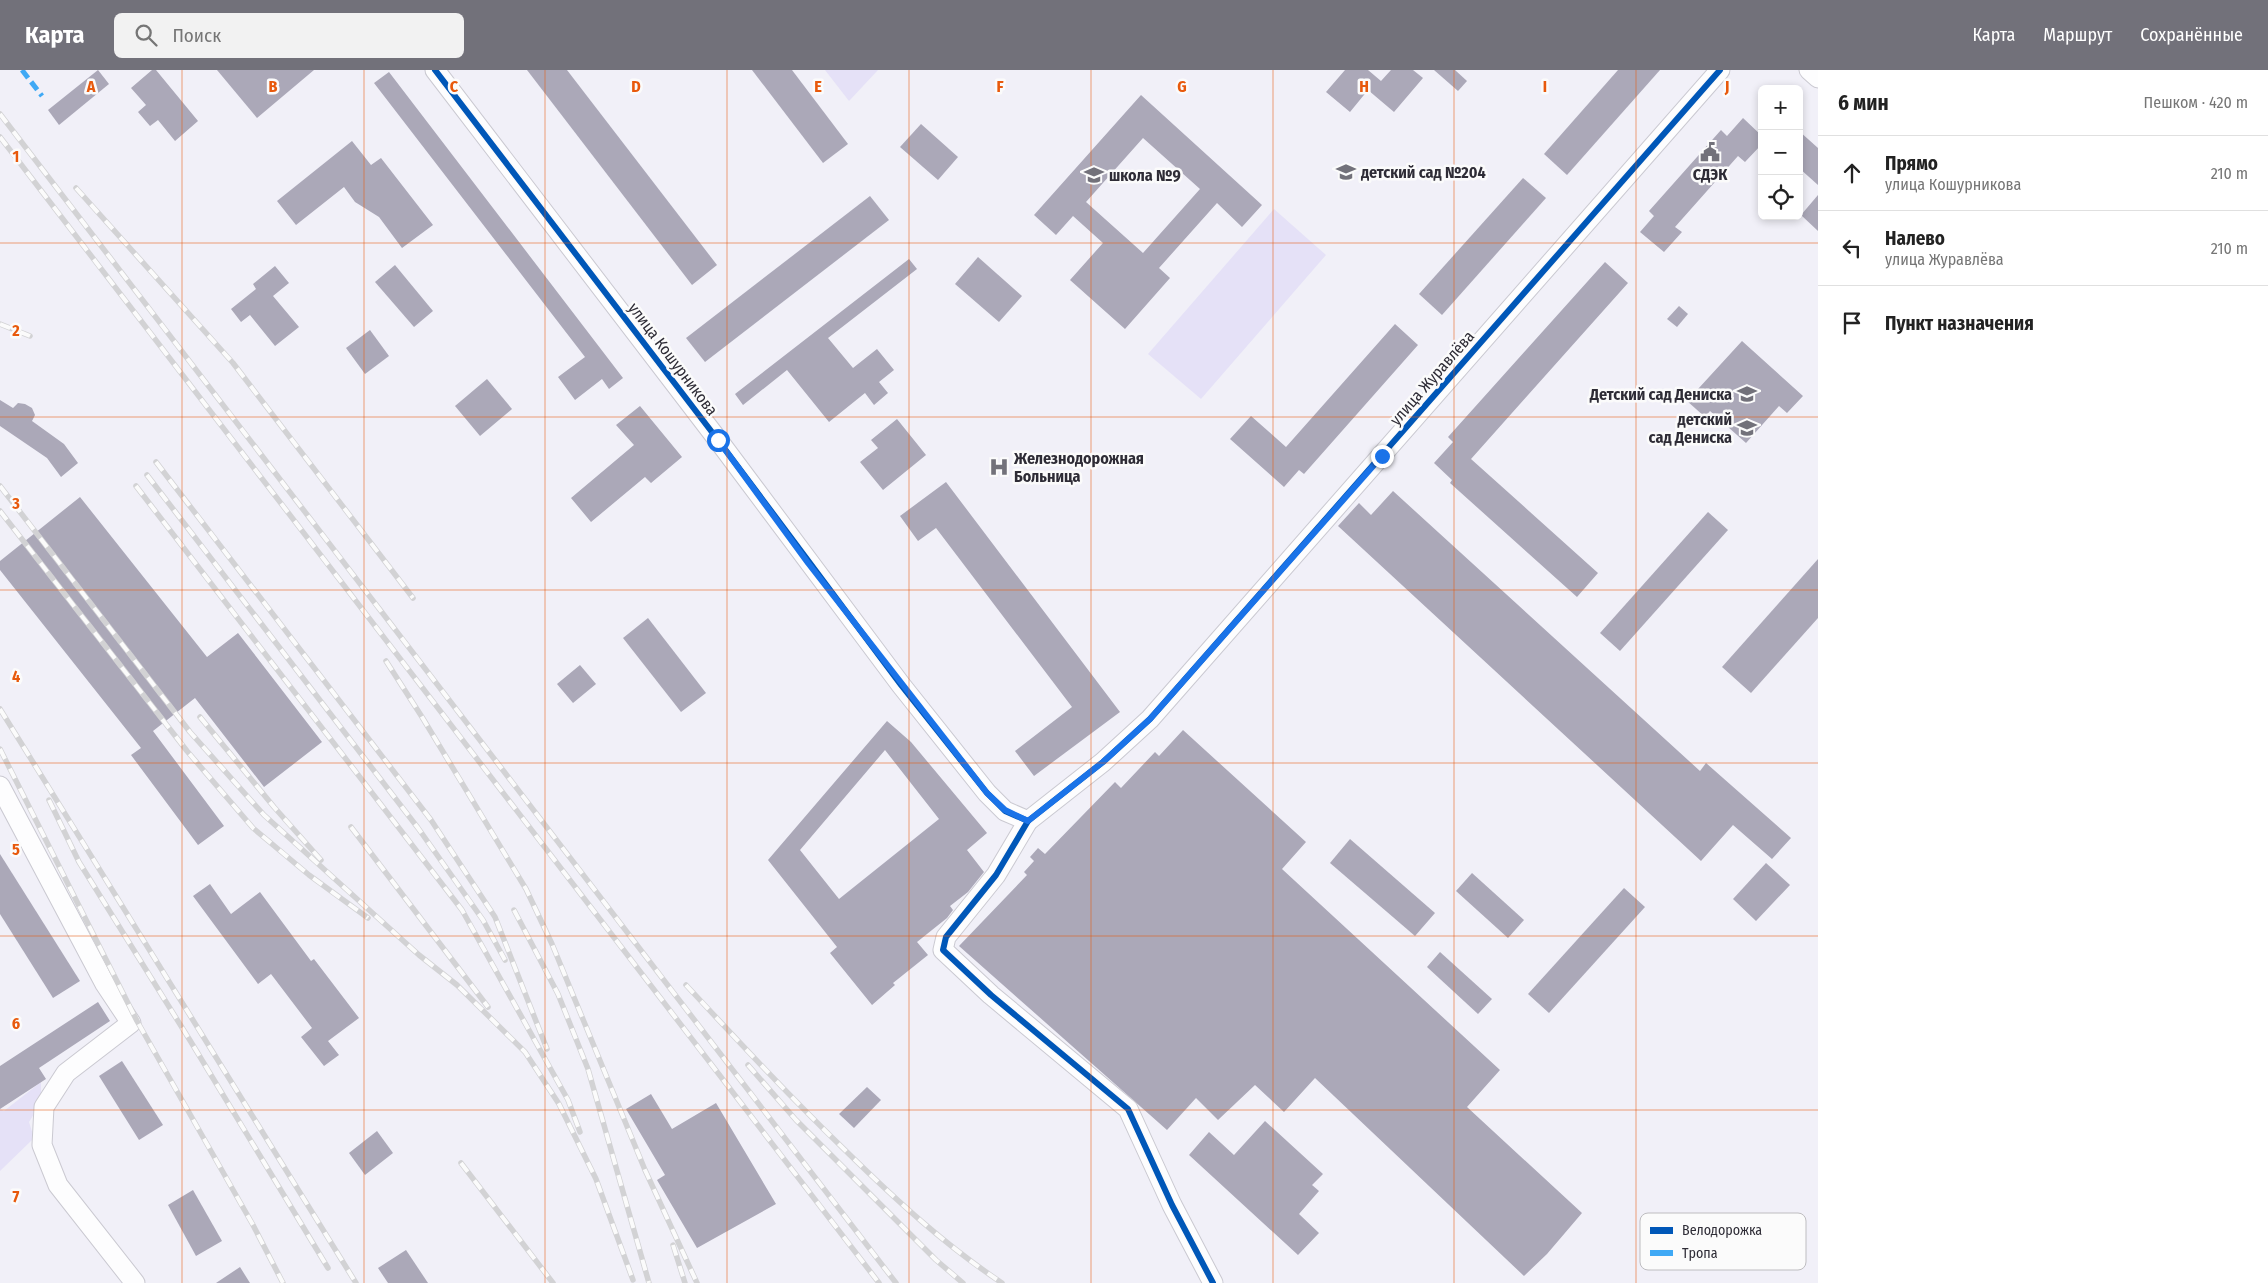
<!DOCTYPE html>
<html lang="ru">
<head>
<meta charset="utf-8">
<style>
  :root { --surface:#fff; --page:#f2f2f2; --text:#222; --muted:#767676; --line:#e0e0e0; --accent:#72717a }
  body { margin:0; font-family:"Fira Sans Condensed",sans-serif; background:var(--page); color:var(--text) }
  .controls { position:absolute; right:15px; top:15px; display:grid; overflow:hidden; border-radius:8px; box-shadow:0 2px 8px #0003 }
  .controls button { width:45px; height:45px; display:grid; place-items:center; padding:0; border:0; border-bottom:1px solid var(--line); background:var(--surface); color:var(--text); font:25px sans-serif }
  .stop { position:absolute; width:15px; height:15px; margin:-11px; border:4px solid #1a73e8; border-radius:50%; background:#fff }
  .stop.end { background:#1a73e8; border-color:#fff; box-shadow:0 1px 5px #0008 }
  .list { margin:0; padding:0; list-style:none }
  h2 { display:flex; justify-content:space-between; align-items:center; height:65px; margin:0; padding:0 20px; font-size:21px }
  h2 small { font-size:16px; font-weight:400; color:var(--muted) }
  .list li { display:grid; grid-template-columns:32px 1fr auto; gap:15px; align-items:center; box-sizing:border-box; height:75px; padding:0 20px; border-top:1px solid var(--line) }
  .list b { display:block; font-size:19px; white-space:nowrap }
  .list p { margin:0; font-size:16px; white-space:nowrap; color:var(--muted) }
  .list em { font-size:16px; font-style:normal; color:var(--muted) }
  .icon { flex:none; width:28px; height:28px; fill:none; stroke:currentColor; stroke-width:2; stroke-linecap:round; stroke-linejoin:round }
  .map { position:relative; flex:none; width:1818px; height:1213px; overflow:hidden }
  header { display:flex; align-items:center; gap:30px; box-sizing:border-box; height:70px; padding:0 25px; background:var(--accent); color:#fff }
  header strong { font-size:24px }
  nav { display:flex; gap:28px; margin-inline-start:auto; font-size:18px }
  .search { width:350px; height:45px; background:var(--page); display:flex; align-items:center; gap:12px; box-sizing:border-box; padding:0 18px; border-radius:8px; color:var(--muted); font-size:19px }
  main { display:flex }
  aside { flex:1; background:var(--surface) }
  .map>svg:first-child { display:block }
  .green { fill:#e5e1f7 }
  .building { fill:#aba8b8; fill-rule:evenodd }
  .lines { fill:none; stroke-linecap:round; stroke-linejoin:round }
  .minor-casing { stroke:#cac9d1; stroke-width:21 }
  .minor { stroke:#fdfdfe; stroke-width:19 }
  .rail-casing { stroke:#d2d2d4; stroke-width:5.5 }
  .rail { stroke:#fbfbfb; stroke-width:4; stroke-dasharray:11; stroke-linecap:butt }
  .quiet { stroke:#3fa9f5; stroke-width:5; stroke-dasharray:10 5; stroke-linecap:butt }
  .cycleway-casing { stroke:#fbfbfb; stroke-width:9 }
  .cycleway { stroke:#0057b8; stroke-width:6 }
  .route { stroke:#1a73e8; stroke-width:6 }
  .grid { fill:none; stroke:#e8590c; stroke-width:1; stroke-opacity:0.55 }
  .labels { text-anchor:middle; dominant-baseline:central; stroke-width:5; stroke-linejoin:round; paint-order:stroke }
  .poi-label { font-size:16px; font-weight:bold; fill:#2e2c36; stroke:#fbfbfb; text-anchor:start }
  .street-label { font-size:16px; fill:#2e2c36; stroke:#fbfbfb }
  .key { fill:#fbfbfb; stroke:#bebdc0; stroke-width:1 }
  .key-label { font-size:14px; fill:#2e2c36 }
  .grid-label { font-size:16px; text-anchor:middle; font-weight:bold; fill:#e8590c; stroke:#fbfbfb; stroke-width:5; stroke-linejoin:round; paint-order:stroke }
</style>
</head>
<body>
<header>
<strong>Карта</strong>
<div class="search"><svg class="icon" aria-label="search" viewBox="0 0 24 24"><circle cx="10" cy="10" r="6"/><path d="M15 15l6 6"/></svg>Поиск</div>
<nav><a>Карта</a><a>Маршрут</a><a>Сохранённые</a></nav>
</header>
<main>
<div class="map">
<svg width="1818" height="1213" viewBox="0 0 1818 1213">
  <rect width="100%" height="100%" fill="#f1f0f8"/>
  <g class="green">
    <polygon points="825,0 878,0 849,31"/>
    <polygon points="1274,139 1326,185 1201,329 1148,284"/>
    <polygon points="41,1012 41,1033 29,1052 34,1068 0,1101 0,1039 4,1041"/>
  </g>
  <g class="building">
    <polygon points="98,0 109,14 59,55 48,40"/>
    <polygon points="152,0 156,0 198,51 175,71 158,50 150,56 138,42 146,35 131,18"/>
    <polygon points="217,0 314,0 257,48"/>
    <polygon points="527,0 567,0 717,195 692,215"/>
    <polygon points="752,0 792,0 848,74 823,93"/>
    <polygon points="1345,0 1368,0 1381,11 1391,0 1413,0 1423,8 1394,42 1368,20 1350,42 1326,22"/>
    <polygon points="1434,0 1455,0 1467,11 1458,21"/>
    <polygon points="1618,0 1660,0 1567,105 1544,84"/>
    <polygon points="389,2 623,308 609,319 602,309 575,330 558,307 585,287 374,13"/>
    <path d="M1141 25 1262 135 1242 157 1217 133 1159 198 1170 208 1125 259 1070 210 1103 173 1073 146 1056 165 1034 145ZM1143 68 1200 119 1143 183 1086 132Z"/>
    <polygon points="1743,48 1762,66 1762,74 1745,92 1738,86 1675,157 1682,162 1664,182 1640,162 1654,146 1649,141 1721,60 1727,66"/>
    <polygon points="921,54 958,87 938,110 900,77"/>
    <polygon points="1799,61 1818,78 1818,115 1799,98"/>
    <polygon points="352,71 371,95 381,88 433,155 402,178 379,147 355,132 344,117 296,155 277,131"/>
    <polygon points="1523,108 1546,128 1442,245 1419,224"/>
    <polygon points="1818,125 1818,161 1801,145"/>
    <polygon points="870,126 889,150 705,292 686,268"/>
    <polygon points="978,187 1022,226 999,252 955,214"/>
    <polygon points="909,189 917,199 828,268 853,298 877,279 894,300 879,312 888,323 874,335 865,323 829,352 787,300 743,335 735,324"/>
    <polygon points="1605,192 1628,213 1471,389 1598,503 1577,527 1450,413 1452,410 1434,393 1453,372 1448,367"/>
    <polygon points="395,195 433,241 414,257 375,212"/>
    <polygon points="275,196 289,213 273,226 299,257 275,276 250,245 241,252 231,239 256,219 253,214"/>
    <polygon points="1679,236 1688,244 1677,257 1667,249"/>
    <polygon points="1395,254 1418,275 1304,404 1299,400 1284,417 1230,369 1251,346 1286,377"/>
    <polygon points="370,260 389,286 365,304 346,278"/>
    <polygon points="1742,271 1803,326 1787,343 1779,336 1746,373 1710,341 1705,347 1687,331"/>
    <polygon points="487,309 512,339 480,366 455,336"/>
    <polygon points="0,330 13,338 18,333 25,334 32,338 35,345 32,351 64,374 78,393 61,407 47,388 0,356"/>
    <polygon points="640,336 682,387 651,413 645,407 591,452 571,428 634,375 616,355"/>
    <polygon points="897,349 926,385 883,420 860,392 878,378 871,370"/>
    <polygon points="946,412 1120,642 1034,706 1015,681 1072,637 936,458 918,471 900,446"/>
    <polygon points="1393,421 1700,701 1706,693 1791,768 1772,789 1733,755 1701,791 1338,456 1359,433 1371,445"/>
    <polygon points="80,427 207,587 238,563 322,672 264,717 195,628 153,661 224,756 198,775 131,685 141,678 0,500 0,491"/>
    <polygon points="1708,442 1728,460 1620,581 1600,563"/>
    <polygon points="1818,489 1818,548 1751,623 1722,597"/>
    <polygon points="648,548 706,623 681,642 623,568"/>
    <polygon points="580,595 596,614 573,633 557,614"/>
    <path d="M887 651 911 672 987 763 967 780 984 802 968 822 950 836 953 840 947 848 917 872 928 885 893 913 895 915 872 935 830 883 837 877 768 790ZM885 680 939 749 839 829 800 780Z"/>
    <polygon points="1183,660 1306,772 1282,799 1500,1000 1467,1037 1582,1143 1547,1184 1524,1206 1315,1008 1284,1042 1255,1015 1218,1050 1196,1028 1167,1060 959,876 1027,805 1024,802 1034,791 1030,787 1038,778 1045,784 1115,712 1121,718 1155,682 1159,686"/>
    <polygon points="1350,769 1435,843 1415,866 1330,793"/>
    <polygon points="0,784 80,911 53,928 0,844"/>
    <polygon points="1766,793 1790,815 1756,851 1733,829"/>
    <polygon points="1472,803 1524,850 1508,868 1456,821"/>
    <polygon points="210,814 231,844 260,822 311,891 314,889 359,948 328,971 339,985 324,996 301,967 312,958 271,904 258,914 193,826"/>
    <polygon points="1624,818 1645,837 1549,943 1528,924"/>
    <polygon points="1440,882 1492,929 1478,944 1427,897"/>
    <polygon points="98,932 110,951 39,998 46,1009 0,1039 0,996"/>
    <polygon points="122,991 163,1055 139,1070 99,1006"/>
    <polygon points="867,1017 881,1030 854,1058 839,1044"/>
    <polygon points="651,1024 672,1059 716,1033 776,1134 697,1178 657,1110 665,1105 626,1039"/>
    <polygon points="1265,1051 1323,1104 1312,1115 1319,1121 1299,1144 1319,1163 1298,1185 1189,1085 1209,1062 1234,1085"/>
    <polygon points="377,1061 393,1083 365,1105 349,1083"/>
    <polygon points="193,1120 222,1171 196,1186 168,1135"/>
    <polygon points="406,1180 428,1213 388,1213 378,1198"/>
    <polygon points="240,1197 250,1213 216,1213"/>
  </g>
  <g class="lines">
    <defs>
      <g id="minor">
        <polyline points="435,0 718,370 901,615 987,723 1005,741 1028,751"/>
        <polyline points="1809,0 1818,8"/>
        <polyline points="0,716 105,914 131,953 66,1003 44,1037 42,1075 58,1115 135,1213"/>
        <polyline points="1213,1213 1172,1135 1128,1039 991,925 943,880 946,867 996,805 1028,751 1103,692 1150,649 1720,0"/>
      </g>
    </defs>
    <use href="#minor" class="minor-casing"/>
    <use href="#minor" class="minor"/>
    <defs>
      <g id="rail">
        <polyline points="0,44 896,1213"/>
        <polyline points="0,67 879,1213"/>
        <polyline points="76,118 233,293 413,528"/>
        <polyline points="0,254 30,266"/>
        <polyline points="156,392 431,750 495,847 547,979"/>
        <polyline points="147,405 418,758 483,850 505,890"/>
        <polyline points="0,416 190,662 264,745 419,885 457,915 525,982 559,1034 596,1109 633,1210"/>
        <polyline points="136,416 462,840 568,1030 580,1062"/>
        <polyline points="0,441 187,681 253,758 309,805 368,848"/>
        <polyline points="386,591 422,647 526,819 552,874 645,1100 697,1213"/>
        <polyline points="0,639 356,1213"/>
        <polyline points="200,647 274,737 321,790"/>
        <polyline points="0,679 137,951 253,1155 283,1213"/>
        <polyline points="49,730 79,792 191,972 328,1198"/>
        <polyline points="351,757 488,937"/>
        <polyline points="514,840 558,924 588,999 649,1213"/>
        <path d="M686 915C739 972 792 1029 848 1083 896 1130 945 1175 1002 1213"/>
        <polyline points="748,995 796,1050 936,1190 963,1213"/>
        <polyline points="461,1093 553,1213"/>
        <polyline points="673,1175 685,1213"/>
      </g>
    </defs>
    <use href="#rail" class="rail-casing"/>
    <use href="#rail" class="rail"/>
    <polyline class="quiet" points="22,0 42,26"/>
    <defs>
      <g id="cycleway">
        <polyline points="435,0 718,370 901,615 987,723 1005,741 1028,751"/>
        <polyline points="1213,1213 1172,1135 1128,1039 991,925 943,880 946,867 996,805 1028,751 1103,692 1150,649 1720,0"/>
      </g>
    </defs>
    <use href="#cycleway" class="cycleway-casing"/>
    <use href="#cycleway" class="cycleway"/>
  </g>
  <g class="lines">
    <polyline class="route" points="718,370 808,493 987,723 1005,740 1028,751 1103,692 1150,649 1382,386"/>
  </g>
  <path class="grid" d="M182 0V1213M364 0V1213M545 0V1213M727 0V1213M909 0V1213M1091 0V1213M1273 0V1213M1454 0V1213M1636 0V1213M0 173H1818M0 347H1818M0 520H1818M0 693H1818M0 866H1818M0 1040H1818"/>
  <defs>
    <symbol id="civic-bare" viewBox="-9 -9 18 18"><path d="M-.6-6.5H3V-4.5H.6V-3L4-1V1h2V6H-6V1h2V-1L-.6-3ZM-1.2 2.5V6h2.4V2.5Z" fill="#72717a" stroke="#fbfbfb" stroke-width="2.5" paint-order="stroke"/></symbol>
    <symbol id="school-bare" viewBox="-9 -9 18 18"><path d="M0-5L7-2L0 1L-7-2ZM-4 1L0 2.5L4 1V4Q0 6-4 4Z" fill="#72717a" stroke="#fbfbfb" stroke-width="2.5" paint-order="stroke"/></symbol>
    <symbol id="hospital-bare" viewBox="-9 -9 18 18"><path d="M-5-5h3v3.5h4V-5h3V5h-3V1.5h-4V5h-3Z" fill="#72717a" stroke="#fbfbfb" stroke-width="2.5" paint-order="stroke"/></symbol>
  </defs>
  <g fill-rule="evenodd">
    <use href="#civic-bare" x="1696" y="68" width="28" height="28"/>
    <use href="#school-bare" x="1332" y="88" width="28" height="28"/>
    <use href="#school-bare" x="1080" y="91" width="28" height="28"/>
    <use href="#school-bare" x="1733" y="310" width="28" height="28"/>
    <use href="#school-bare" x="1733" y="344" width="28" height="28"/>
    <use href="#hospital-bare" x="985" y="383" width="28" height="28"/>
  </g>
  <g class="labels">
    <g class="poi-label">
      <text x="1361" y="102">детский сад №204</text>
      <text x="1710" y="104" text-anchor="middle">СДЭК</text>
      <text x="1109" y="105">школа №9</text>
      <text x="1732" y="324" text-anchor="end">Детский сад Дениска</text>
      <text x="1732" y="349" text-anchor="end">детский<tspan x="1732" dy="18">сад Дениска</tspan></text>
      <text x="1014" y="388">Железнодорожная<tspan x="1014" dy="18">Больница</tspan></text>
    </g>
    <g class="street-label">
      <text transform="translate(673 289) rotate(53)">улица Кошурникова</text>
      <text transform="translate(1432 308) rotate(-49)">улица Журавлёва</text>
    </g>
  </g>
  <rect x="1640" y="1143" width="166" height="57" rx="8" class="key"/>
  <rect x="1650" y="1157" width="23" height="7" fill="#0057b8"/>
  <rect x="1650" y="1180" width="23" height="6" fill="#3fa9f5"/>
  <g class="key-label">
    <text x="1682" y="1165">Велодорожка</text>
    <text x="1682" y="1188">Тропа</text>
  </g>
  <g class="grid-label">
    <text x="91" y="22">A</text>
    <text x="273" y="22">B</text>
    <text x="454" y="22">C</text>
    <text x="636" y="22">D</text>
    <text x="818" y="22">E</text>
    <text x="1000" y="22">F</text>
    <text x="1182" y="22">G</text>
    <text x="1364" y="22">H</text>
    <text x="1545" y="22">I</text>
    <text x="1727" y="22">J</text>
    <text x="16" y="92">1</text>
    <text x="16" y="266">2</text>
    <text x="16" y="439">3</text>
    <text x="16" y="612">4</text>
    <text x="16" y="785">5</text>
    <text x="16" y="959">6</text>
    <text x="16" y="1132">7</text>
  </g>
</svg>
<div class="controls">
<button>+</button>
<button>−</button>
<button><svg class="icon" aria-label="locate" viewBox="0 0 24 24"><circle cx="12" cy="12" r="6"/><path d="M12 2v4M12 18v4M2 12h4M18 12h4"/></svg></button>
</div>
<div class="stop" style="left:718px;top:370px"></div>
<div class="stop end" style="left:1382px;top:386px"></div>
</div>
<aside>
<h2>6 мин<small>Пешком · 420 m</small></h2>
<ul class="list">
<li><svg class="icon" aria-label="ahead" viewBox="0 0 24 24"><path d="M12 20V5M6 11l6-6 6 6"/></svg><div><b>Прямо</b><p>улица Кошурникова</p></div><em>210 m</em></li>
<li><svg class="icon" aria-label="left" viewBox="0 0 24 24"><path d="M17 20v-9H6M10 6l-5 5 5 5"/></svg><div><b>Налево</b><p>улица Журавлёва</p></div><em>210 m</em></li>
<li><svg class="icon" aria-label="arrive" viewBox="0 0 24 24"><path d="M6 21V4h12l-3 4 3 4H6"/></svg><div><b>Пункт назначения</b></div></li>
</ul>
</aside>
</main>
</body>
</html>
